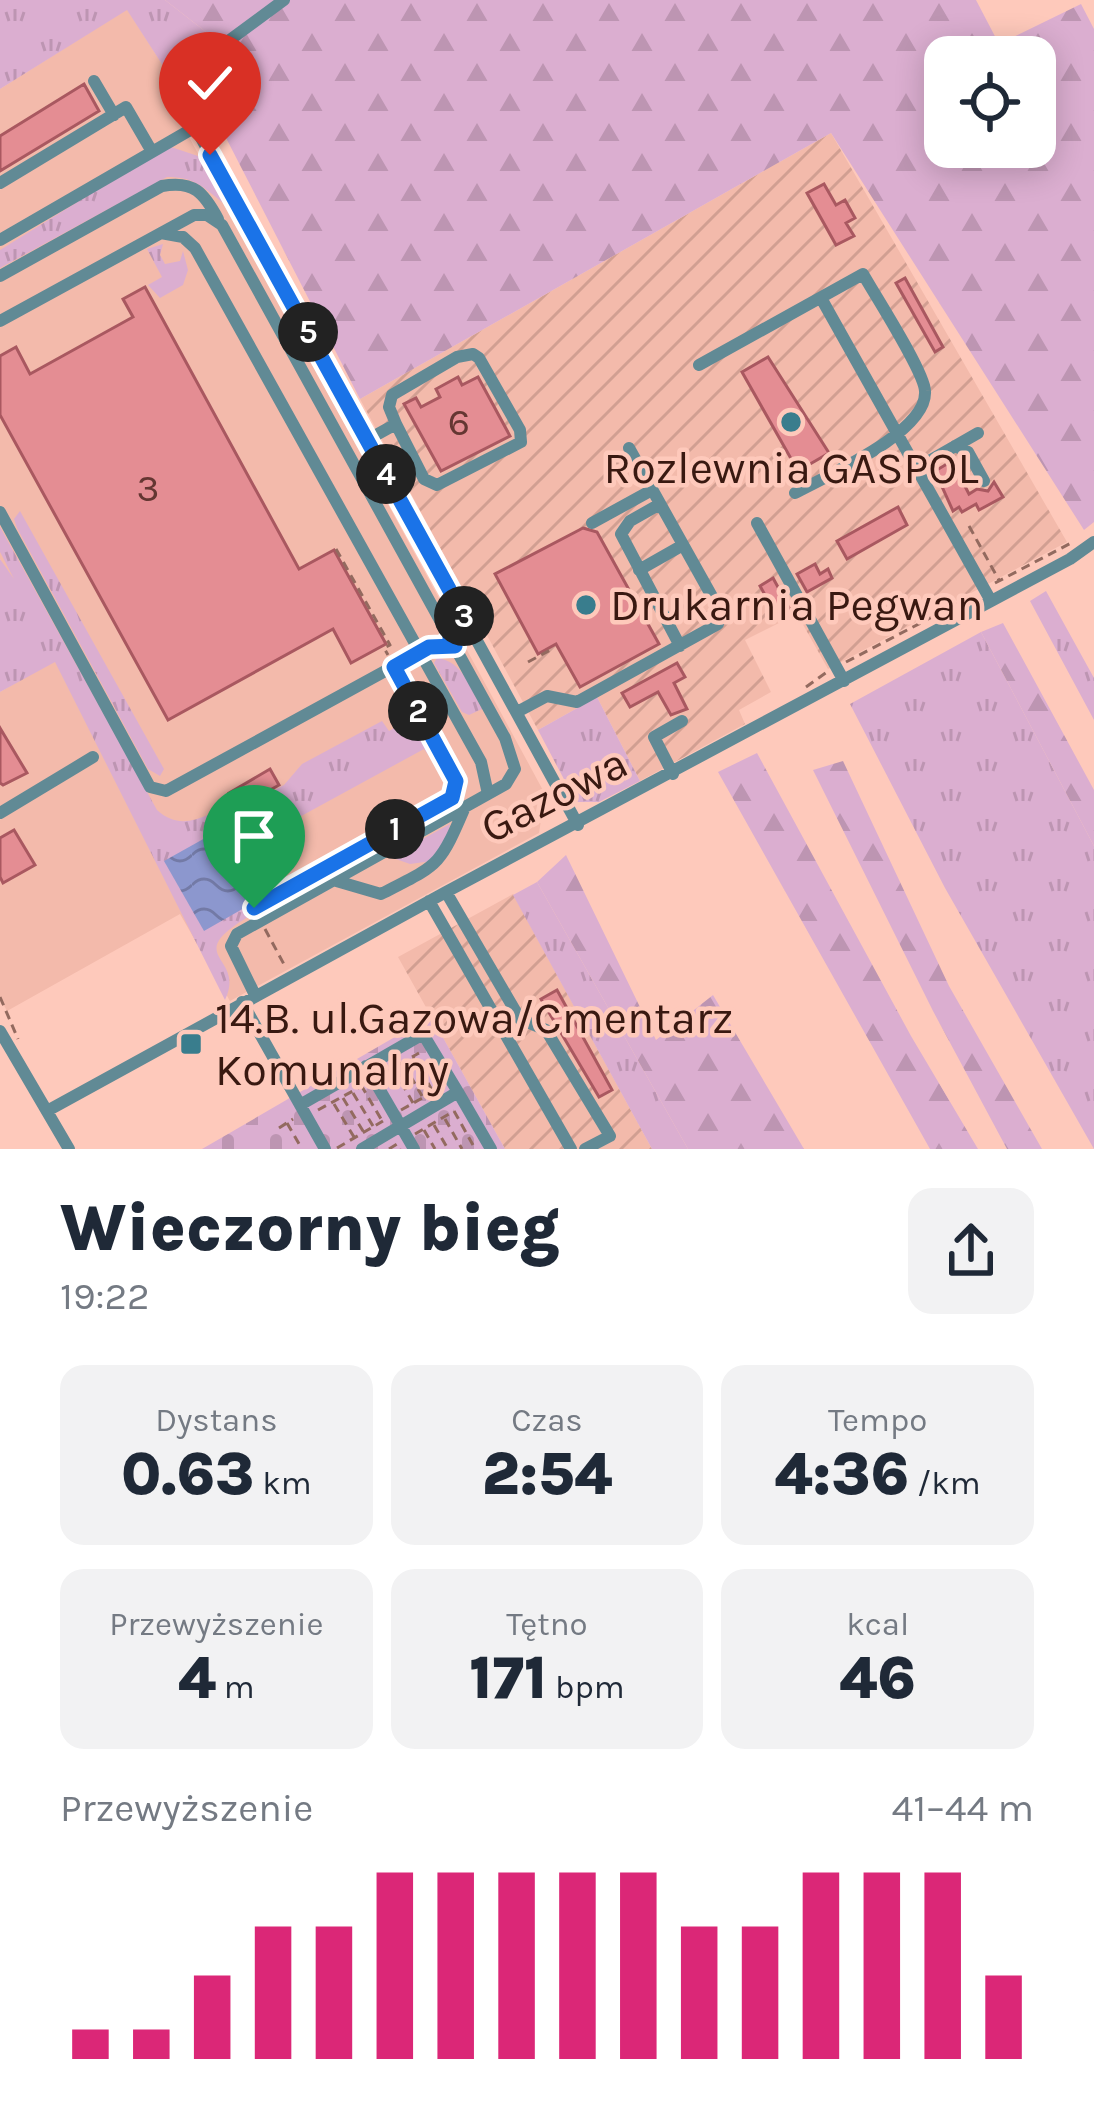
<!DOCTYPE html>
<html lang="pl">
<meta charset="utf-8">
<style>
:root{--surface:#fff;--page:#f2f2f3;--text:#1f2937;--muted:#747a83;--accent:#db2777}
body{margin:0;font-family:Karla,sans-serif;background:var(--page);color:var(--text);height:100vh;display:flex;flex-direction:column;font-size:45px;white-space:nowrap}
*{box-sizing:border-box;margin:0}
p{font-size:39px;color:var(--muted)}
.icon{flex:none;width:66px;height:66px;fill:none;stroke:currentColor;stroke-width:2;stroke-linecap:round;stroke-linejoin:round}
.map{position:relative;height:1149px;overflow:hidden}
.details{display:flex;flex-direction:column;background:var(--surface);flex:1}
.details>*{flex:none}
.controls{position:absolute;left:924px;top:36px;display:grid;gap:24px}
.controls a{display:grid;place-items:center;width:132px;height:132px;border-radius:24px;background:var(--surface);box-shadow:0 6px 30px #0003;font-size:60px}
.pin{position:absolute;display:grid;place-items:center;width:102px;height:102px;color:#fff;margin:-123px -51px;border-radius:50% 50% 50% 0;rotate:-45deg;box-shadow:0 0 12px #0007}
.pin .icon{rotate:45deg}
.km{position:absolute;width:60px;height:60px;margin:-30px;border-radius:50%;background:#222;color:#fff;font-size:33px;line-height:60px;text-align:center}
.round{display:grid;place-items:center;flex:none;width:126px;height:126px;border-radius:24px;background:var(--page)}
.overview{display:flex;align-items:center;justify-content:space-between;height:204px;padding:0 60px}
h1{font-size:66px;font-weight:800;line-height:90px}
.stats{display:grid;grid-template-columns:repeat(3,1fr);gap:18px;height:204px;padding:12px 60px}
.stats div{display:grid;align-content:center;border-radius:24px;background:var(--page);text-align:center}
.stats b{font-size:60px;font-weight:800}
.stats small{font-size:33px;font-weight:400}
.stats p{font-size:33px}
.chart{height:336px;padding:24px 60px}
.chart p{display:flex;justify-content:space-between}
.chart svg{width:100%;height:216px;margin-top:12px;stroke:var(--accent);stroke-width:6}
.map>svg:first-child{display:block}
.built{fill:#f3baab}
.industrial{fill:url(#industrial-furrows)}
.grass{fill:url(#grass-tufts)}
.forest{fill:url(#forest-firs);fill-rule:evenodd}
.cemetery{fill:url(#cemetery-stones)}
.water{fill:url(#water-waves)}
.building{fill:#e48d93;stroke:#a95860;stroke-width:3}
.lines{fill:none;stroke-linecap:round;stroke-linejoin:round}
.path{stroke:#936a5f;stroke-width:3;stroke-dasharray:9 6;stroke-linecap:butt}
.minor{stroke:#618a95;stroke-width:12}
.route-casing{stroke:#fff;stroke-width:24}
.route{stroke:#1a73e8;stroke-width:15}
.poi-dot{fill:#397d8d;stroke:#fec9bb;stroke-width:4.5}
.labels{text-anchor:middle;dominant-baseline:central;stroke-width:9;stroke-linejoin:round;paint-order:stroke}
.number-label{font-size:39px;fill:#643632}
.poi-label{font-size:45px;fill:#391911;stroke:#fec9bb;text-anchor:start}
.street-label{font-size:45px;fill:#391911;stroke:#fec9bb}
</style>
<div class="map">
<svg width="1094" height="1149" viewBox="0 0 1094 1149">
<defs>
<pattern id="industrial-furrows" width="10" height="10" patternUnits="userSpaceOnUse" patternTransform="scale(3)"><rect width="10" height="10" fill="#f3baab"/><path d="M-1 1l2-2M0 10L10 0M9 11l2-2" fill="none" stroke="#d19f92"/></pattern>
<pattern id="grass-tufts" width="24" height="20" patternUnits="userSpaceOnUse" patternTransform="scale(3)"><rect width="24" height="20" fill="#dbaed0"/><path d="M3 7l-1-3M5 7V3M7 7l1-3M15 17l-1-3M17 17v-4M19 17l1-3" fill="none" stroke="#bd95b2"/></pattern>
<pattern id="forest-firs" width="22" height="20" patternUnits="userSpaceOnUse" patternTransform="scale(3)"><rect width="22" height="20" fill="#dbaed0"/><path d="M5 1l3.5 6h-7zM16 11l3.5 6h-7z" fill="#bd95b2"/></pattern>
<pattern id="cemetery-stones" width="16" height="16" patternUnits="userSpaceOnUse" patternTransform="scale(3)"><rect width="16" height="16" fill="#dbaed0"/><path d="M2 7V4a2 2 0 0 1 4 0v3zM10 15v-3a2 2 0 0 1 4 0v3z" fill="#bd95b2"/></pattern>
<pattern id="water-waves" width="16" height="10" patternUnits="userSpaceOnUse" patternTransform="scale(3)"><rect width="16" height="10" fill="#8c97ce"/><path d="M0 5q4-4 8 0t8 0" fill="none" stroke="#737aa6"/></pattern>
</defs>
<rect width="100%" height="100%" fill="#fec9bb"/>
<path class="built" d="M127 9 189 106V137L545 794 539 833 230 1001 180 914 7 1011 0 998V692L57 659 0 559V89Z"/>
<path class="industrial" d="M831 133 1067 542 828 669 797 614 745 640 771 692 739 710 745 724 640 781 597 697 538 730 360 399Z
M513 894 652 1149H505L398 957Z"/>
<path class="grass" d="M0 0H165L215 39 189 106 127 10 0 89Z
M168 146 198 156 223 203C203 187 195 177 167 177L0 268V250Z
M163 244 160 255 165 264 180 261 183 251 188 270 183 285 160 298 148 285 162 277 147 249Z
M20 511 164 769 160 776 148 769 17 528 14 519Z
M0 527 157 810C182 833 206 815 232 804L238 810 284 785 302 764 382 721 389 731 403 723 398 712 406 708 410 715 415 713 437 750 429 756 424 749 261 838 266 849 252 858 232 823 204 930 248 905 253 914C177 958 247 954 225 1000L55 662 0 692V559L14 579 0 552Z
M1046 591 1094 678V720L1030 601Z
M981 632 1094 846V1149L945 888 850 704Z
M437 658C463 661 470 688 482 709L469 715 462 712 434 663Z
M597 697 640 781 599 802H576L538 730Z
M450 824 446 843 432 861 410 864 390 857Z
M537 882 688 1149H652L513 895Z"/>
<path class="forest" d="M165 0H976L999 44 1081 4 1094 29V522L1084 530 831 133 360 399 224 134 226 97 242 68 215 39ZM945 57H1035V147H945Z
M1003 623 1094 790V846L981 632Z
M757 753 911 1036 978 1149H930L718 772Z
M843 761 949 986 1042 1149H1007L933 1011 813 770Z
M566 855 656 1040 713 995 804 1149H688L537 882Z"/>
<path class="cemetery" d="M431 1016 505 1149H202Z"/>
<path class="water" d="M232 823 272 892 204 931 164 861Z"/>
<path class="building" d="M84 84 99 111 0 171V136Z
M824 184 836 205 845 200 855 218 846 223 854 236 836 245 807 193Z
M905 278 943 347 935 352 896 283Z
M145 287 299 569 334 550 386 644 351 663 333 629 168 720 0 415V356L16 347 30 374 133 317 123 299Z
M768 357 829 453 798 471 742 372Z
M458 377 462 385 478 377 510 436 441 471 404 404 416 398 421 407 440 397 436 389Z
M952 461 969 494 977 489 988 491 994 482 1003 497 979 510 976 504 962 512 959 507 953 511 935 471Z
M898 507 907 525 847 559 837 541Z
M583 528 597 532 659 644 580 687 556 644 538 654 495 574Z
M815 564 820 574 828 569 832 578 807 592 797 574Z
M773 578 791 611 778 618 760 586Z
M677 663 685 677 674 683 687 709 671 715 658 692 630 707 622 693Z
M0 728 27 773 3 785 0 783Z
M270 769 279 785 237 809 229 793Z
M14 830 35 865 3 883 0 877V838Z
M557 990 612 1090 599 1097 541 999Z"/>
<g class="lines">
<path class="path" d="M969 526 1000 582
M336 549 390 645 384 648 388 655
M995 583 1071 543
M528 662 554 648
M846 662 976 594
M806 687 827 672
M254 909 452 798 456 781 398 674
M265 929 286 968
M0 997 18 1039
M413 1057 432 1090
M403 1063 422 1096
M394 1069 413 1103
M386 1072 419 1053
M361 1085 381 1119
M353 1093 373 1126
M343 1098 363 1131
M334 1104 354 1137
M318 1110 362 1086
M401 1110 440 1088
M454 1111 473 1145
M445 1119 462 1149
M287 1123 302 1149
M434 1125 448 1149
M279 1128 293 1119
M424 1130 435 1149
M415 1134 454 1111
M337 1148 383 1121
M389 1149 397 1144 400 1149"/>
<path class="minor" d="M284 0 227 42 199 113V134L578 825
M94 81 114 115
M0 183 126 107 151 150
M161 233 183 237 195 248 481 762 488 794
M0 240 197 126
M0 276 162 186C194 180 204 193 218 219
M821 298 991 601
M0 321 194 215H207L222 225 505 738 515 769 506 784 237 934 231 946 255 995
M699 365 863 274C876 297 924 371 925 391 928 432 828 475 795 493
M367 440 396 424 424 479 437 485 521 442 520 430 479 358 473 354 457 357 392 395 389 407 396 424
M955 446 968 452 984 481
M917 468 978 433
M660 504 630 521 621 534 680 646
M0 512 150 787 166 791 429 647 455 646
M592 523 652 490
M757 523 844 681
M639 570 683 545
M517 712 547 696 577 702 718 624 719 609 629 448
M673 774 654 737 682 721
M0 813 93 757
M333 880 381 894C439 864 439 868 465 807
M446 892 520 1019 546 1030 610 1136 585 1149
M429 901 571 1149
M242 1002 325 1149
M0 1031 69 1149
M366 1066 414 1149
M458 1092 491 1149
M300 1105 423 1034 458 1092 362 1149
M47 1111 446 892 1070 559 1094 542"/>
</g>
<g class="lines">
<defs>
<path id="route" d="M210 155 470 627 450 638 455 646 429 647 394 667 456 781 452 798 254 908"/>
</defs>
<use href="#route" class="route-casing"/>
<use href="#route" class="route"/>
</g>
<g class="poi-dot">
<circle cx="791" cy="422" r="12"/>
<circle cx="586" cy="605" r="12"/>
<rect x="179" y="1032" width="24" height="24" rx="6"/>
</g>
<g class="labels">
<g class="number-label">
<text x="459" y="422">6</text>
<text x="148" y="488">3</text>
</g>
<g class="poi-label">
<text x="791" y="468" text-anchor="middle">Rozlewnia GASPOL</text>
<text x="610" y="605">Drukarnia Pegwan</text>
<text x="215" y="1018">14.B. ul.Gazowa/Cmentarz<tspan x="215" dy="52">Komunalny</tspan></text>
</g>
<g class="street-label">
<text transform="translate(554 795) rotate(-27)">Gazowa</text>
</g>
</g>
</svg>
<div class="controls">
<a><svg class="icon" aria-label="locate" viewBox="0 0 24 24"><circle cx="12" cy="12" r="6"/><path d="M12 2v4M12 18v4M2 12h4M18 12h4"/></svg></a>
</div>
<div class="pin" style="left:254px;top:908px;background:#1e9e55"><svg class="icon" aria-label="arrive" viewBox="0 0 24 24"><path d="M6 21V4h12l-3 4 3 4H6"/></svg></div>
<div class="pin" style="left:210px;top:155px;background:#d93025"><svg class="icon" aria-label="check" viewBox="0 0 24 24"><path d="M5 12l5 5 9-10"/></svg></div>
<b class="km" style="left:395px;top:829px">1</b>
<b class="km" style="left:418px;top:711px">2</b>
<b class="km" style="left:464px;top:616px">3</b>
<b class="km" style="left:386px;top:474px">4</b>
<b class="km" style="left:308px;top:332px">5</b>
</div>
<section class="details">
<div class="overview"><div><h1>Wieczorny bieg</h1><p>19:22</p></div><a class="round"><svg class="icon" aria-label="share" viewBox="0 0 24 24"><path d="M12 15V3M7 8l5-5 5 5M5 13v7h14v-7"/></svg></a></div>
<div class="stats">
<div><p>Dystans</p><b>0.63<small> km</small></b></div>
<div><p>Czas</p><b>2:54</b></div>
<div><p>Tempo</p><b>4:36<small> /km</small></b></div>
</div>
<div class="stats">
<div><p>Przewyższenie</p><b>4<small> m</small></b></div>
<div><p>Tętno</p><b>171<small> bpm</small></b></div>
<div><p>kcal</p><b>46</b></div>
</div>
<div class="chart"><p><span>Przewyższenie</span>41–44 m</p>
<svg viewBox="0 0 160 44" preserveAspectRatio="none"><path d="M5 44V38M15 44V38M25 44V27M35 44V17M45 44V17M55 44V6M65 44V6M75 44V6M85 44V6M95 44V6M105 44V17M115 44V17M125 44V6M135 44V6M145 44V6M155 44V27"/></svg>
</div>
</section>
